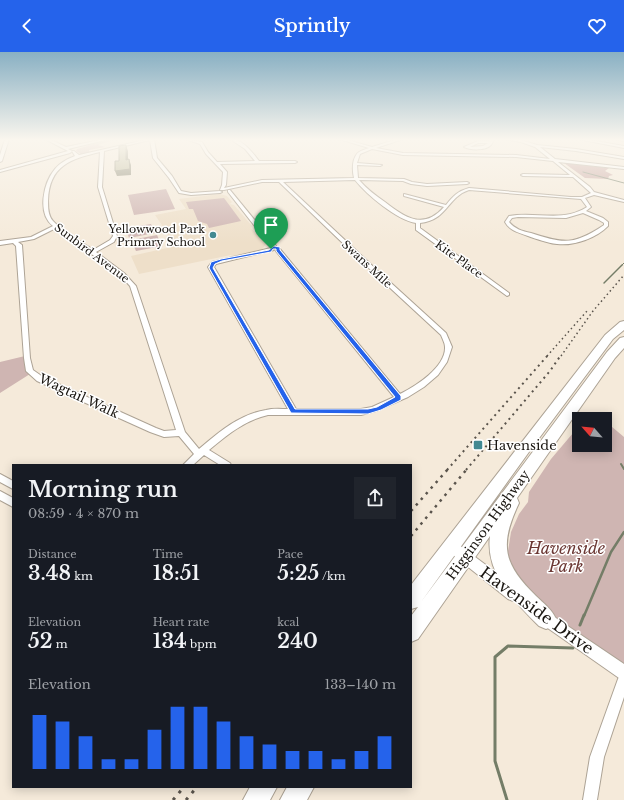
<!DOCTYPE html>
<meta charset="utf-8">
<style>
:root{--surface:#171b24;--page:#20242c;--text:#f1f3f6;--muted:#9ea1a6;--accent:#2563eb}
body{margin:0;font-family:"Libre Baskerville",serif;background:var(--page);color:var(--text);height:100vh;display:flex;flex-direction:column;font-size:15px;white-space:nowrap}
*{box-sizing:border-box;margin:0}
p{font-size:13px;color:var(--muted)}
.icon{flex:none;width:22px;height:22px;fill:none;stroke:currentColor;stroke-width:2;stroke-linecap:round;stroke-linejoin:round}
.map{position:relative;flex:1;overflow:hidden}
.sheet{position:absolute;left:12px;top:412px;width:400px;height:324px;display:flex;flex-direction:column;background:var(--surface);border-radius:0px;box-shadow:0 2px 10px #0003}
.sheet>*{flex:none}
.needle{width:26px;rotate:297deg}
.controls{position:absolute;left:572px;top:360px;display:grid;gap:8px}
.controls a{display:grid;place-items:center;width:40px;height:40px;border-radius:0px;background:var(--surface);box-shadow:0 2px 10px #0003;font-size:20px}
.pin{position:absolute;display:grid;place-items:center;width:34px;height:34px;color:#fff;margin:-41px -17px;border-radius:50% 50% 50% 0;rotate:-45deg;box-shadow:0 0 4px #0007}
.pin .icon{rotate:45deg}
.round{display:grid;place-items:center;flex:none;width:42px;height:42px;border-radius:0px;background:var(--page)}
.summary{display:flex;align-items:center;justify-content:space-between;height:68px;padding:0 16px}
h1{font-size:22px;font-weight:600;line-height:30px}
.stats{display:grid;grid-template-columns:repeat(3,1fr);gap:6px;height:68px;padding:4px 16px}
.stats div{display:grid;align-content:center}
.stats b{font-size:20px;font-weight:600}
.stats small{font-size:11px;font-weight:400}
.stats p{font-size:11px}
.chart{height:112px;padding:8px 16px}
.chart p{display:flex;justify-content:space-between}
.chart svg{width:100%;height:72px;margin-top:4px;stroke:var(--accent);stroke-width:6}
header{display:flex;justify-content:space-between;align-items:center;height:52px;padding:0 16px;background:var(--accent);color:#fff;font-size:18px;font-weight:600}
.map>svg:first-child{display:block}
.built{fill:#eedfc9}
.green{fill:#cfb5b2}
.forest{fill:#c6a19d}
.lines{fill:none;stroke-linecap:round;stroke-linejoin:round}
.stream-far4{stroke:#747d67;stroke-width:1}
.stream-far3{stroke:#747d67;stroke-width:1.5}
.stream-far2{stroke:#747d67;stroke-width:2}
.stream-far1{stroke:#747d67;stroke-width:2.5}
.stream{stroke:#747d67;stroke-width:3}
.minor-casing{stroke:#ada395;stroke-width:2}
.tertiary-casing{stroke:#ada395;stroke-width:2}
.trunk-casing{stroke:#ada395;stroke-width:2}
.minor{fill:#fff;fill-rule:evenodd}
.tertiary{fill:#fff;fill-rule:evenodd}
.trunk{fill:#fff;fill-rule:evenodd}
.rail-far3{stroke:#5a544c;stroke-width:1.5;stroke-dasharray:1.5 3;stroke-linecap:butt}
.rail-far2{stroke:#5a544c;stroke-width:2;stroke-dasharray:2 4;stroke-linecap:butt}
.rail-far1{stroke:#5a544c;stroke-width:2.5;stroke-dasharray:2.5 5;stroke-linecap:butt}
.rail{stroke:#5a544c;stroke-width:3;stroke-dasharray:3 6;stroke-linecap:butt}
.shaded-wall{fill:#827f69}
.building{fill:#b9b696;stroke:#827f69}
.route{fill:#2563eb;stroke:#fff;fill-rule:evenodd}
.poi-dot{fill:#428992;stroke:#fff;stroke-width:1.5}
.labels{text-anchor:middle;dominant-baseline:central;stroke-width:3;stroke-linejoin:round;paint-order:stroke}
.far-poi-label{font-size:11px;fill:#1a1611;stroke:#fff;text-anchor:end}
.far-street-label{font-size:11px;fill:#1a1611;stroke:#fff}
.street-label{font-size:13px;fill:#1a1611;stroke:#fff}
.poi-label{font-size:13px;fill:#1a1611;stroke:#fff;text-anchor:start}
.near-park-label{font-size:16px;font-style:italic;fill:#6b3733;stroke:#fff}
.near-street-label{font-size:16px;fill:#1a1611;stroke:#fff}
</style>
<header><svg class="icon" aria-label="back" viewBox="0 0 24 24"><path d="M15 5l-7 7 7 7"/></svg>Sprintly<svg class="icon" aria-label="heart" viewBox="0 0 24 24"><path d="M12 20l-8-8c-3-5 5-10 8-4 3-6 11-1 8 4z"/></svg></header>
<div class="map">
<svg width="624" height="748" viewBox="0 0 624 748">
<rect width="100%" height="100%" fill="#f5eada"/>
<path class="built" d="M220 142 227 144 232 150 230 152 234 153 252 174 251 176 256 182 258 181 266 192 261 199 232 204 231 203 139 222 131 204 176 194 155 163 186 157 179 147Z"/>
<path class="green" d="M110 87H116L98 93 105 95 89 98 90 101 81 102 76 99 77 97Z
M166 137 175 157 134 163 128 143Z
M224 146 241 169 209 176 207 172 198 169 193 157H189L186 150Z
M151 172 155 181 129 186 126 176Z
M157 183 162 194 136 199 131 188Z
M25 304 30 322 0 341V310Z
M605 369 624 385V621L548 567 505 518 511 480 519 462 528 450 529 440 551 407 579 374V393H605Z"/>
<path class="forest" d="M564 111 609 116 605 119 613 123 609 124 608 127 585 126Z"/>
<g class="lines">
<path class="stream-far4" d="M583 120 624 131
M621 214 624 211"/>
<path class="stream-far3" d="M604 231 622 213"/>
<path class="stream-far2" d="M621 412 624 417"/>
<path class="stream-far1" d="M584 564 611 500 624 480"/>
<path class="stream" d="M580 573 584 563
M507 748 495 709V605L508 594 573 596"/>
<defs>
<path id="minor" d="M5 87H9L2 109 0 110V103Z
M45 87H49L66 95 104 87H110L68 97 72 99 70 101 0 120V118L68 99Z
M149 87H154L157 106 172 124 181 139 191 141 220 139 222 140 220 141 191 143 179 141 169 126 153 106 150 88 104 99 102 135 117 184 114 190 96 200 124 221 136 234 185 380 199 397C219 380 240 362 266 358 273 356 281 357 288 357L208 215 212 210 271 196 274 198 216 212 214 215 296 357H361L372 355 394 345 276 199V197H280L400 342C416 334 446 315 445 295 445 291 442 286 441 283L375 222 279 130H262L224 138H220L222 133 223 120 206 102 200 92 185 87 202 90 208 100 217 110 255 109 245 97 230 87C242 86 253 101 259 109H295L297 110 295 111 220 112 227 120 226 133 224 136 262 128 354 126C352 118 352 105 359 100 362 98 366 97 369 96L339 87H344L372 95 398 87H403L376 96 403 101 516 103 550 107 535 95 521 90 503 87 521 88 537 93 576 97 624 105V107L576 99 540 95 555 107 624 115V117L558 110 590 135 594 140 624 148V150L594 143 585 146 591 155 586 159 603 166 608 170V174C596 186 575 194 557 192 547 191 537 187 528 184 518 180 510 179 505 170L509 164C536 159 562 171 587 155L581 147 469 138C447 145 448 168 420 171V176L509 241V243L507 244 416 178V171C397 168 367 143 355 128L283 130 379 220 446 281 452 295 447 310 438 323 424 335 408 345 376 359 361 363H268C245 368 227 383 209 398L230 411 231 413H220L204 403 193 413H183L194 402 179 384 164 385 150 380 37 329 26 319 24 306 16 194 13 191 0 193V189L31 185 53 174C37 162 43 131 55 117 60 111 67 107 75 104L72 99H74L79 103ZM372 97 403 103 516 105 553 109 570 123 523 122 521 123 523 124 573 125 591 141 582 145H571L469 136C458 139 453 144 446 153L404 142V144L444 155C424 178 405 166 385 150 376 144 367 137 359 128L403 129 411 132 427 134 467 132 469 131 467 130 427 132 412 130 404 127 358 126 357 113 380 114 382 113 357 111 360 102ZM100 100 98 135 113 184 110 188 93 198C81 190 62 179 53 169 48 164 48 155 48 149 49 113 71 107 100 100ZM583 161 599 168 604 171V173C574 193 564 192 531 181 522 179 515 177 509 170L512 166 518 165 566 166ZM56 176 120 223 130 234 176 378 164 379 156 376 43 325 33 318 30 306 22 193 18 190 34 187Z
M490 87H494C493 89 492 92 491 93 485 99 470 98 464 95L478 89H489ZM478 91H488L483 94 470 95Z
M578 87H584L624 94V96Z
M614 87H624V89Z
M228 138H230L276 194V196H272L228 140Z
M0 422 13 429V437L0 430Z
M0 439 13 446V455L0 448Z
M624 621V645L604 705 597 748H583L590 705 618 627 620 623Z"/>
<path id="tertiary" d="M451 488 455 490 518 537 520 542 518 547 513 549 508 547 447 498 445 494 447 490Z
M544 558 624 612V629L619 626 539 570 537 565 539 560Z"/>
<path id="trunk" d="M624 269V278L613 287 534 393 421 550 607 300 620 286 624 285V296L615 306 517 446 519 451C499 493 503 512 536 544 543 551 552 557 556 567L553 574 546 577 539 574C515 550 485 522 490 484L418 587 411 590V564L418 555 411 557V533L605 283 620 270Z
M250 735H277L270 748H243Z
M287 735H314L307 748H280Z"/>
</defs>
<use href="#minor" class="minor-casing"/>
<use href="#tertiary" class="tertiary-casing"/>
<use href="#trunk" class="trunk-casing"/>
<use href="#minor" class="minor"/>
<use href="#tertiary" class="tertiary"/>
<use href="#trunk" class="trunk"/>
<path class="rail-far3" d="M547 304 587 259
M561 304 593 259 624 223"/>
<path class="rail-far2" d="M447 418 548 303
M466 418 550 319 561 303"/>
<path class="rail-far1" d="M411 459 448 417
M411 484 467 417"/>
<path class="rail" d="M173 748 184 735
M186 748 197 735"/>
</g>
<path class="shaded-wall" d="M126 93 128 99V113L126 108Z
M129 107 131 113V123L117 124 115 119Z"/>
<path class="building" d="M126 93V108L129 107 130 117 115 119V109H119V94Z"/>
<linearGradient id="sky" x2="0" y2="1"><stop stop-color="#89b0c3"/><stop offset="0.46" stop-color="#faf6ee"/><stop offset="1" stop-color="#faf6ee" stop-opacity="0"/></linearGradient>
<rect width="624" height="191" fill="url(#sky)"/>
<path class="route" d="M274 194 280 195V198L401 344V348L381 358 368 362 291 361 209 216 211 210 221 207 269 198ZM273 197H276V199L395 345 377 355 368 357H295L213 216 215 212 222 209 271 200Z"/>
<g class="poi-dot">
<circle cx="213" cy="183" r="4"/>
<rect x="473" y="388" width="10" height="10" rx="2"/>
</g>
<g class="labels">
<g class="far-poi-label">
<text x="205" y="177">Yellowwood Park<tspan x="205" dy="13">Primary School</tspan></text>
</g>
<g class="far-street-label">
<text transform="translate(92 201) rotate(37)">Sunbird Avenue</text>
<text transform="translate(459 207) rotate(36)">Kite Place</text>
<text transform="translate(367 212) rotate(43)">Swans Mile</text>
</g>
<g class="street-label">
<text transform="translate(79 344) rotate(25)">Wagtail Walk</text>
<text transform="translate(488 473) rotate(-54)">Higginson Highway</text>
</g>
<g class="poi-label">
<text x="487" y="393">Havenside</text>
</g>
<g class="near-park-label">
<text x="566" y="496">Havenside<tspan x="566" dy="18">Park</tspan></text>
</g>
<g class="near-street-label">
<text transform="translate(537 558) rotate(36)">Havenside Drive</text>
</g>
</g>
</svg>
<div class="controls">
<a><svg class="needle" viewBox="-14 -14 28 28"><path d="M0-13l5 13h-10z" fill="#e53935"/><path d="M0 13l5-13h-10z" fill="#9ea1a6"/></svg></a>
</div>
<div class="pin" style="left:271px;top:197px;background:#1e9e55"><svg class="icon" aria-label="arrive" viewBox="0 0 24 24"><path d="M6 21V4h12l-3 4 3 4H6"/></svg></div>
<section class="sheet">
<div class="summary"><div><h1>Morning run</h1><p>08:59 · 4 × 870 m</p></div><a class="round"><svg class="icon" aria-label="share" viewBox="0 0 24 24"><path d="M12 15V3M7 8l5-5 5 5M5 13v7h14v-7"/></svg></a></div>
<div class="stats">
<div><p>Distance</p><b>3.48<small> km</small></b></div>
<div><p>Time</p><b>18:51</b></div>
<div><p>Pace</p><b>5:25<small> /km</small></b></div>
</div>
<div class="stats">
<div><p>Elevation</p><b>52<small> m</small></b></div>
<div><p>Heart rate</p><b>134<small> bpm</small></b></div>
<div><p>kcal</p><b>240</b></div>
</div>
<div class="chart"><p><span>Elevation</span>133–140 m</p>
<svg viewBox="0 0 160 44" preserveAspectRatio="none"><path d="M5 44V11M15 44V15M25 44V24M35 44V38M45 44V38M55 44V20M65 44V6M75 44V6M85 44V15M95 44V24M105 44V29M115 44V33M125 44V33M135 44V38M145 44V33M155 44V24"/></svg>
</div>
</section>
</div>
